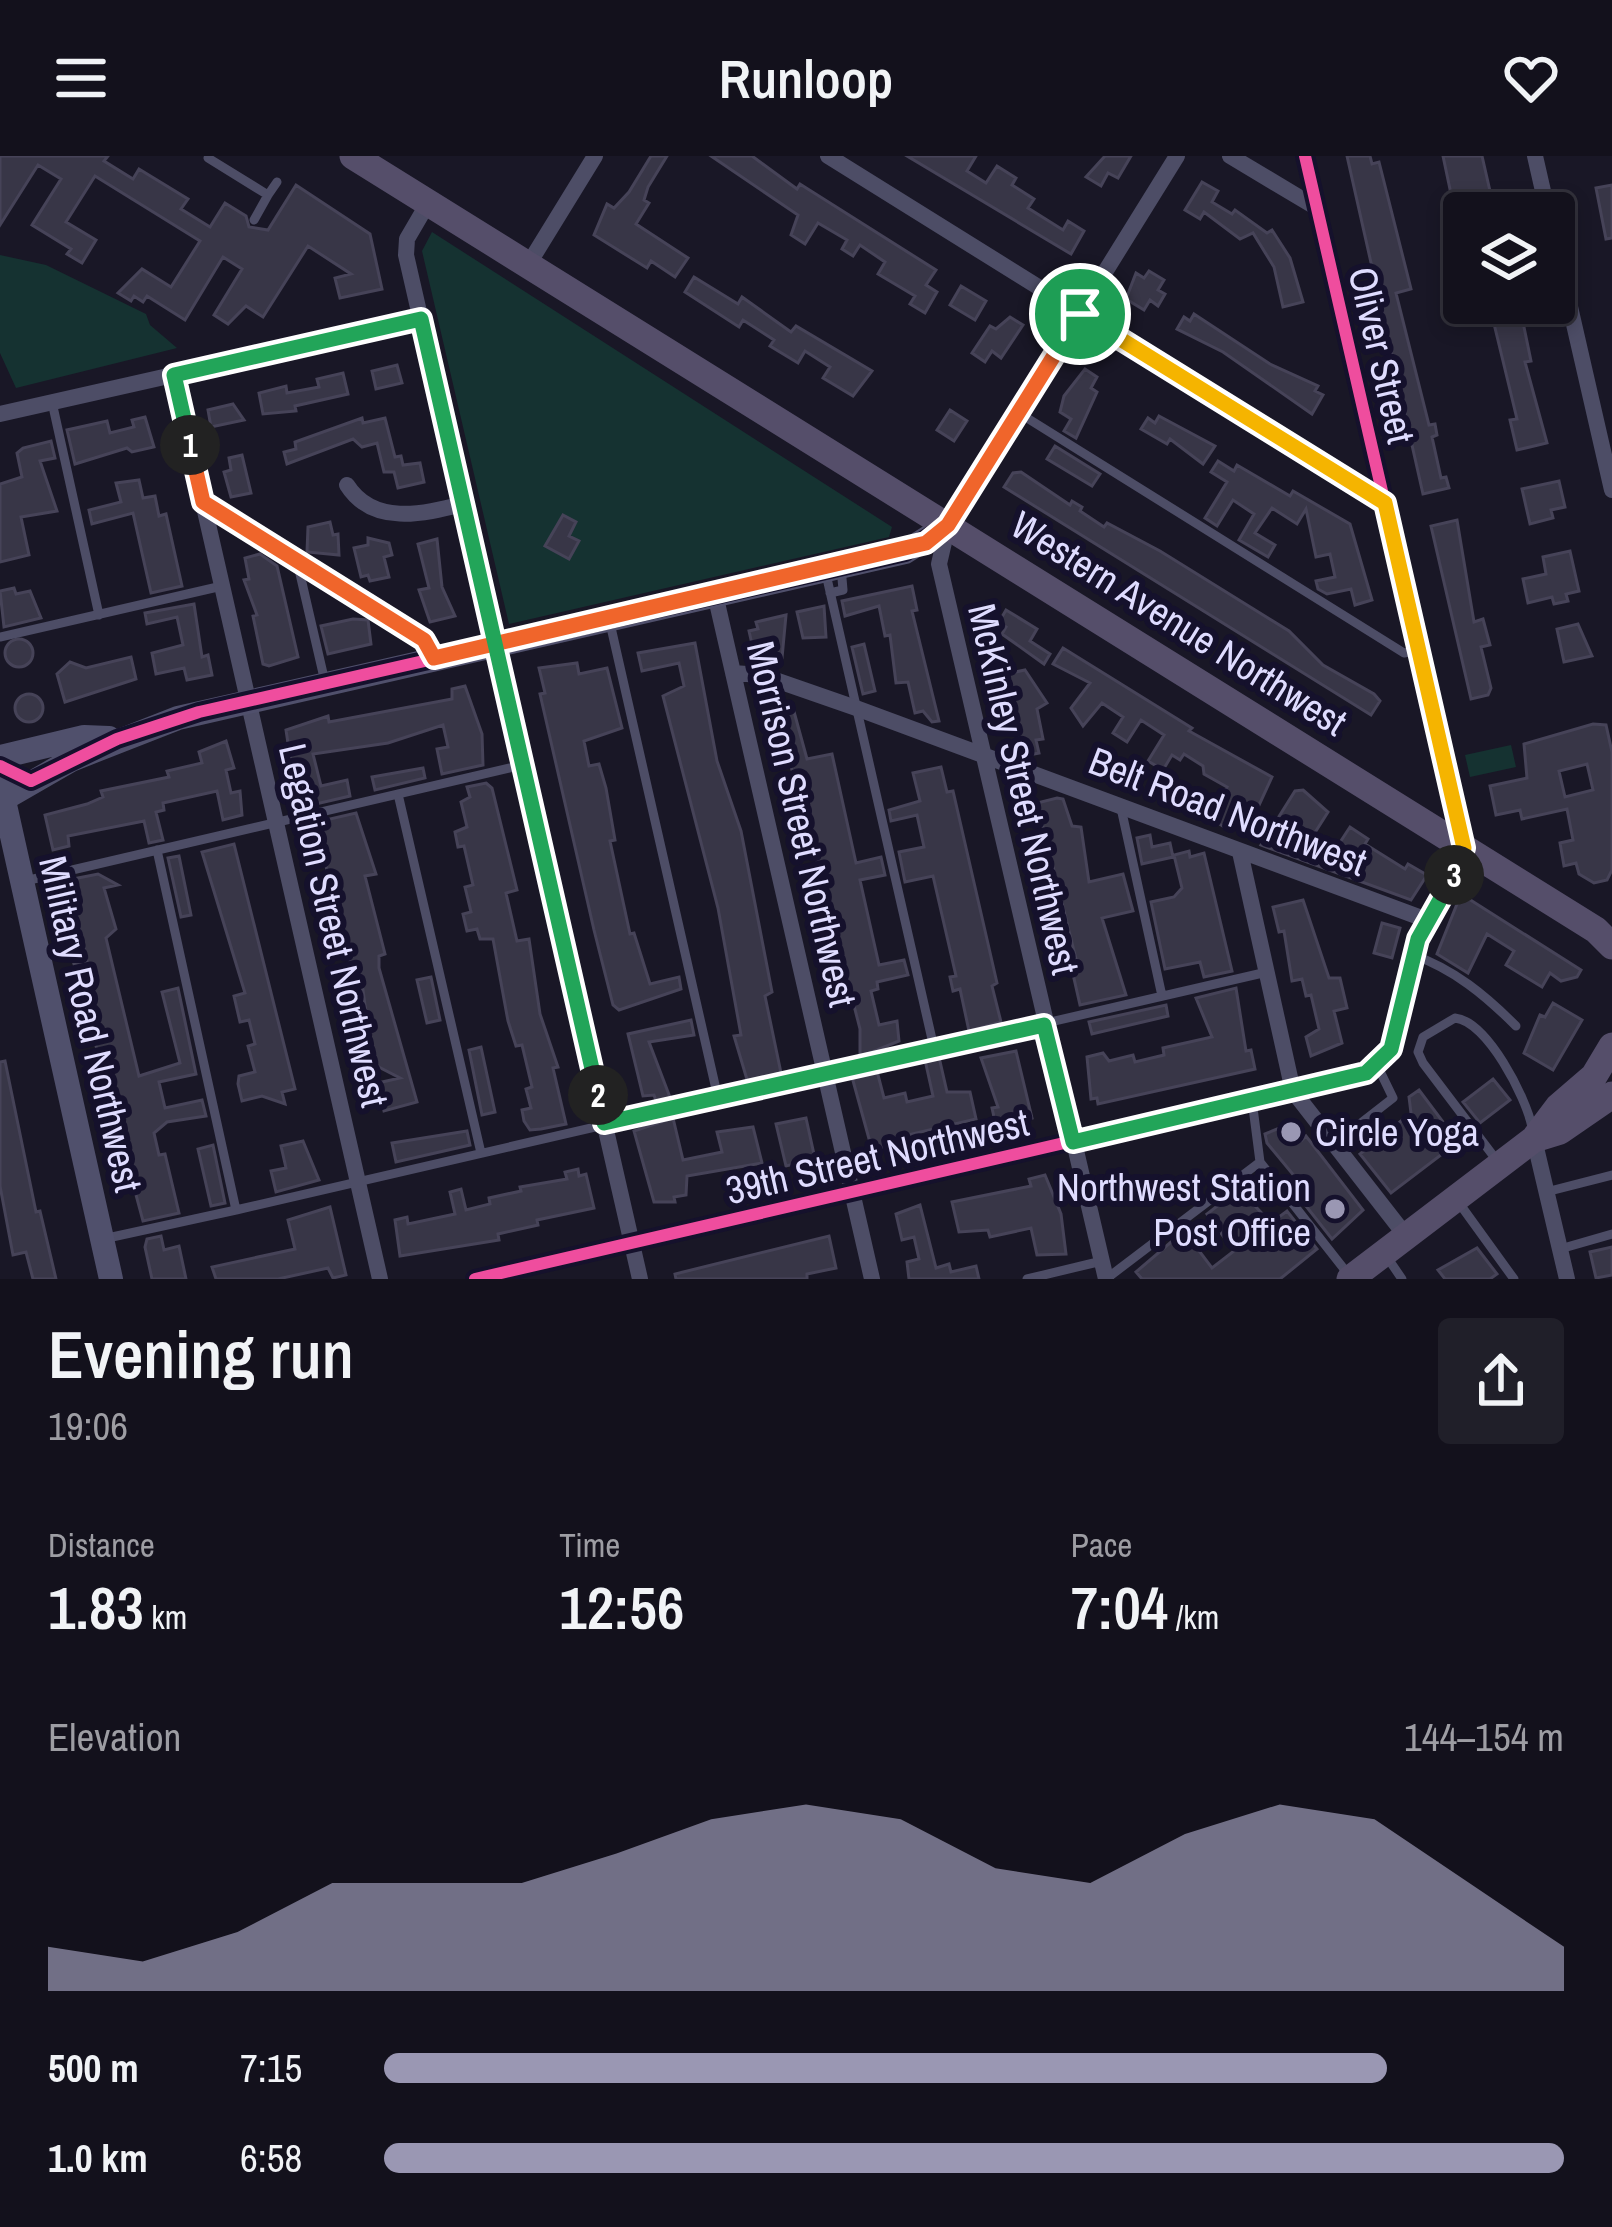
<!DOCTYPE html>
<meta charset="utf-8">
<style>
:root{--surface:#13111c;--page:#201f29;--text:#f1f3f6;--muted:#9d9da3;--line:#32313b;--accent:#9a97b3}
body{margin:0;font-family:"Archivo Narrow",sans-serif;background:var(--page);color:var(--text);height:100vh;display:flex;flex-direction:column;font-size:45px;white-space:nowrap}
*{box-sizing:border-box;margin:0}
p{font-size:39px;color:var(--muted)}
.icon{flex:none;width:66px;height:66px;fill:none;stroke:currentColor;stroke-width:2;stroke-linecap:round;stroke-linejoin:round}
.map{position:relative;height:1123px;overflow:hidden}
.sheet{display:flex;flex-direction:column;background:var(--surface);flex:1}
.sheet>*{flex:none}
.fabs{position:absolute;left:1443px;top:36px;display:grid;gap:24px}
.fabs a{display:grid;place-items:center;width:132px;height:132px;border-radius:12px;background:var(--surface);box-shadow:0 6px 18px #0003,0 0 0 3px var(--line);font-size:60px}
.pin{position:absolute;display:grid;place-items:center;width:102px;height:102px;color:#fff;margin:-51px;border:6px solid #fff;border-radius:50%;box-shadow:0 3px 12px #0007}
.km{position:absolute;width:60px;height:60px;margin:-30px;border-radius:50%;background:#222;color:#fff;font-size:33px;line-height:60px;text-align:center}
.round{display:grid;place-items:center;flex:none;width:126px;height:126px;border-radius:12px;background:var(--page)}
.summary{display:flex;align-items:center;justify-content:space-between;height:204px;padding:0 48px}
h1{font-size:66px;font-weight:600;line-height:90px}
.figures{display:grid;grid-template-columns:repeat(3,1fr);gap:18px;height:204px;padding:12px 48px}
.figures div{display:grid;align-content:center}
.figures b{font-size:60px;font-weight:600}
.figures small{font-size:33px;font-weight:400}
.figures p{font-size:33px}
.chart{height:336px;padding:24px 48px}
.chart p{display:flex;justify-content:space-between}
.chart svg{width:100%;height:216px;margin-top:12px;fill:var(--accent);opacity:.7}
ul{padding:0 48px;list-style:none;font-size:39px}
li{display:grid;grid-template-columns:192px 144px 1fr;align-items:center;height:90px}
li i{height:30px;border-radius:15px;background:var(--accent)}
header{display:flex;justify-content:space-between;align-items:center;height:156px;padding:0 48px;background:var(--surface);font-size:54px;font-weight:600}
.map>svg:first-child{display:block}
.green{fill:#153231}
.building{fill:#383647;stroke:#464358;stroke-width:3;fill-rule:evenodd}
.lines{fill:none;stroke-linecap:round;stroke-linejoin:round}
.service{stroke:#4d4d66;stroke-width:9}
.minor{stroke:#4d4d66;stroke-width:16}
.secondary{stroke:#50506c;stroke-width:24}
.primary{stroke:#554e6a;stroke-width:27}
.cycleway-casing{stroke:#15112c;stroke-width:20}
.cycleway{stroke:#ef4d9e;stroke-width:12}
.split-1-casing{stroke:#fff;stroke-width:24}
.split-2-casing{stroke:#fff;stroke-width:24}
.split-3-casing{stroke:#fff;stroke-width:24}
.split-4-casing{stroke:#fff;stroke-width:24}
.split-1{stroke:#f0652b;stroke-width:15}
.split-2{stroke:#22a559;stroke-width:15}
.split-3{stroke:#22a559;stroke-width:15}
.split-4{stroke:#f5b400;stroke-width:15}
.poi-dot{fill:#9a97b3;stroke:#15112c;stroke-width:4.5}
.labels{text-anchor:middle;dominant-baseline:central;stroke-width:12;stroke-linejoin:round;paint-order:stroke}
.street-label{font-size:39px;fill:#dfdcff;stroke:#15112c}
.poi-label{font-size:39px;fill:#dfdcff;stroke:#15112c;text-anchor:start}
</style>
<header><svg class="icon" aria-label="menu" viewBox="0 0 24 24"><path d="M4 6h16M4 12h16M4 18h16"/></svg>Runloop<svg class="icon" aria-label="heart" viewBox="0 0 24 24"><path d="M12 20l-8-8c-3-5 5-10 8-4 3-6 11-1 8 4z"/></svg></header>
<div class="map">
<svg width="1612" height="1123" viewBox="0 0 1612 1123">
<rect width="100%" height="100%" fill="#191726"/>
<path class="green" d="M432 76 892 371 889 381 509 468 422 95Z
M0 99 46 109 146 158 150 169 177 192 16 232 0 197Z
M1511 589 1516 611 1470 621 1465 599Z"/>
<path class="building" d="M0 0H108L104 5 133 23 139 13 188 43 181 53 210 71 225 47 246 60 249 71 268 74 296 29 370 78 382 133 340 142 335 122 351 118 308 90 263 161 246 150 228 168 214 159 242 113 223 101 185 164 147 140 143 146 134 140 131 145 118 137 142 113 171 131 200 85 95 20 66 66 96 84 82 107 67 98 71 93 32 69 61 23 38 9 0 69Z
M651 0H667L648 31 644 44 649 47 636 68 688 102 675 121 651 105 647 112 594 79 607 48 614 52 629 36Z
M711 0H752L797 33 800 28 936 114 926 129 937 136 925 157 910 148 915 140 878 118 885 106 860 89 853 100 842 93 847 84 818 67 805 88 791 79 798 59Z
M907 0H976L967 15 986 27 997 10 1016 22 1012 29 1034 43 1028 52 1063 74 1068 65 1084 75 1071 98Z
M1105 0H1131L1118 22 1108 17 1101 30 1086 21Z
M1347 0H1370L1372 8 1379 6 1411 133 1396 137 1429 269 1435 268 1437 279 1432 281 1441 322 1446 321 1449 332 1423 338Z
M1443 0H1482L1495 57H1455Z
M1202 26 1218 35 1212 46 1232 58 1235 54 1267 77 1272 74 1290 102 1303 146 1283 151 1274 111 1253 77 1240 83 1204 56 1200 63 1185 54Z
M1612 29V82L1606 83 1596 32Z
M1149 115 1164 124 1158 134 1165 138 1158 150 1150 144 1144 154 1126 143 1136 117 1144 122Z
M694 121 738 148 742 141 791 176 796 170 872 215 853 240 823 222 830 211 805 195 798 207 770 190 774 184 743 164 739 171 685 136Z
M961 130 986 145 975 164 950 149Z
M1489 147H1519L1531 205 1525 206 1547 287 1517 294 1510 264 1517 263Z
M1194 158 1270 208 1318 230 1315 235 1323 239 1312 258 1223 196 1177 173 1184 161 1190 165Z
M1010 161 1023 169 1001 202 992 195 985 206 972 197 990 170 996 173Z
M397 209 402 227 376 233 372 215Z
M1085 213 1097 221 1091 232 1097 236 1076 282 1064 275 1071 263 1060 256 1064 240Z
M343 217 348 238 295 250 296 255 263 258 259 237 286 230 287 237 319 231 317 223Z
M233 248 244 264 211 271 208 254Z
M950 254 967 265 954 285 937 274Z
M1159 260 1215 290 1203 308 1170 283 1167 288 1141 273 1148 262 1155 267Z
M145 261 154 291 132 296 127 292 75 308 67 274 107 265 110 277 134 271 132 264Z
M362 262 363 267 385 262 395 301 401 300 403 309 420 307 424 326 398 332 394 316H384L377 287 362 291 353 283 287 308 284 296 296 293 295 286Z
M51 285 55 302 40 305 57 355 21 361 29 399 0 406V328L22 321 17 297 23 292Z
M1055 290 1100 318 1092 330 1047 303Z
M242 299 251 337 231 341 224 316 231 314 229 302Z
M1218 305 1234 315 1237 309 1290 340 1293 335 1350 368 1372 444 1355 449 1351 433 1327 438 1318 433 1316 425 1335 421 1330 398 1316 401 1306 353 1297 368 1272 352 1255 377 1275 389 1268 401 1239 384 1254 358 1233 344 1217 370 1205 362 1227 326 1211 316Z
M1021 316 1070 349 1072 345 1082 351 1080 355 1104 371 1107 367 1160 395 1289 475 1323 509 1374 538 1380 545 1371 559 1004 331 1013 317Z
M139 324 143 342 155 340 159 360 166 358 182 430 151 437 133 357 92 368 89 354 121 346 116 327Z
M1559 325 1565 351 1551 354 1553 362 1530 368 1522 333Z
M563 359 576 366 569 380 579 385 569 403 545 390Z
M1457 364 1474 466 1483 463 1490 489 1481 491 1491 532 1488 539 1471 543 1431 370Z
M330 366 333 379 338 378 339 399 307 396 308 371Z
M368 382 389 387 392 399 384 401 389 421 370 425 368 419 361 421 354 392 368 389Z
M437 383 442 431 455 460 430 466 419 434 429 432 418 388Z
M1570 395 1579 435 1566 438 1568 445 1554 448 1552 441 1528 447 1523 423 1546 418 1543 401Z
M260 398 277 410 298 501 269 510 263 508 253 460 257 459 244 424 249 423 245 402Z
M912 430 917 454 912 455 939 565 932 566 923 555 915 557 908 526 896 527 890 479 885 480 879 450 845 460 842 445Z
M14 432 16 438 30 435 41 462 4 471 0 435Z
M194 448 202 501 208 499 212 519 187 524 184 512 156 518 152 497 183 489 177 461 147 468 145 457Z
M824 450 826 481 803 482 797 456Z
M1006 454 1037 473 1030 485 1050 498 1044 508 1002 478 1006 471 999 466Z
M786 459 782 502 765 506 763 495 754 497 749 475 758 473 756 466Z
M353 463 368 464 371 488 328 498 321 470Z
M1578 468 1592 500 1564 506 1557 473Z
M5 497a14 14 0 1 1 28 0a14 14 0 1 1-28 0Z
M695 487 717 605 741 675 772 836 765 840 781 917 748 927 734 880 741 879 718 752 663 540 684 530 679 507 642 515 638 497Z
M864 488 875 535 863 538 852 491Z
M1063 492 1192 572 1189 575 1272 621 1249 671 1234 662 1226 672 1208 661 1227 631 1204 618 1203 610 1184 598 1180 604 1172 599 1163 614 1148 605 1164 579 1141 564 1127 586 1113 577 1123 561 1102 547 1083 570 1071 552 1090 527 1053 508Z
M131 501 136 523 65 546 57 518 70 506 86 512Z
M577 507 579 518 607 512 622 572 584 585 589 610 599 608 606 632 615 684 610 685 630 778 634 777 650 828 679 821 681 833 619 854 613 849 594 774 540 538 545 537 539 512Z
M1025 514 1047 547 1037 553 1043 583 1036 584 1039 597 1024 600 1006 518Z
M465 530 482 578 483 609 442 618 437 593 448 591 443 569 388 587 313 598 321 630 347 624 350 640 316 648 314 637 306 639 298 605 291 607 286 574 328 560 329 566 452 543V533Z
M15 552a14 14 0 1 1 28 0a14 14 0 1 1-28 0Z
M793 552 807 603 832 598 856 707 881 701 885 719 860 724 879 809 904 804 908 819 877 826 878 833 871 835 879 869 897 865 899 885 860 901V873L805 658 784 587 775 589 768 557Z
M1593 568 1606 569 1612 596V714L1607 724 1594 727 1579 718 1576 707 1564 710 1560 687 1573 684 1567 653 1522 663 1520 654 1496 659 1490 630 1527 622 1524 588ZM1587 608 1593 634 1565 641 1559 615Z
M226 585 234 612 226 614 231 637 240 635 242 659 223 664 217 635 163 647 164 654 156 656 163 684 149 687 144 665 68 680 69 690 53 694 45 659 87 648 103 641 101 635 169 621 167 615 202 607 199 596Z
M941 611 947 636 953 635 997 827 992 830 1001 866 969 875 960 833 953 835 950 821 956 820 933 720 905 726 899 696 924 691 917 659 891 665 889 654 920 645 913 617Z
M423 612 425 622 375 634 372 621Z
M486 627 492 632 517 734 506 737 517 785 529 783 540 858 558 911 553 912 566 968 541 973 530 974 524 965 522 954 531 952 526 933 532 931 522 889 516 890 508 865 493 783H480L477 773 467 775 463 758 471 756 465 731 473 729 464 690 458 691 455 676 467 671 461 646 470 641 467 631Z
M1303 634 1328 656 1309 686 1331 700 1350 671 1368 683 1365 688 1405 713 1408 708 1427 719 1411 744 1261 689 1295 635Z
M1057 642 1063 643 1072 670 1081 671 1089 726 1123 718 1133 755 1102 762 1126 839 1080 849 1073 818 1079 815 1037 647Z
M356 657 376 718 365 720 385 798 379 800V812L417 946 384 955 378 927 400 922 373 908 363 834 358 836 317 675 323 673 321 665Z
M1150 679 1152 691 1170 687 1173 701 1142 708 1137 682Z
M234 688 295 933 282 936 285 948 262 940 242 945 238 928 239 920 255 916 248 890 255 888 249 864 240 866 234 840 245 837 202 696Z
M1189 695 1190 701 1204 697 1232 815 1204 821 1200 806 1165 813 1151 746 1174 741 1182 732 1174 699Z
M179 700 191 759 181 761 168 702Z
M98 718 118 729 104 732 116 773 106 782 139 920 180 907 162 836 178 832 196 918 159 926 165 952 202 944 206 960 167 966 154 977 159 999 165 998 179 1057 143 1065 74 808 87 805 68 724Z
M1461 738 1581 814 1577 821 1561 825 1550 817 1542 831 1506 809 1514 795 1487 778 1468 817 1437 798Z
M1303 744 1329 822H1340L1347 852 1334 855 1342 887 1311 900 1306 881 1319 873 1311 839 1306 840 1302 823 1292 825 1284 775 1279 776 1273 751Z
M1382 767 1400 772 1392 802 1374 797Z
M431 821 440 864 427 867 417 824Z
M1236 832 1246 895 1251 894 1255 913 1098 948 1097 942 1091 943 1087 901 1103 897 1109 905 1133 899 1135 906 1164 899 1163 892 1212 881 1196 842Z
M1553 847 1582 864 1553 914 1524 897 1540 859 1545 861Z
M1166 849 1168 860 1092 878 1089 866Z
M691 864 694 879 649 886 671 944 657 948 654 939 643 940 628 878Z
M481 891 495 956 482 959 469 894Z
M1016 895 1032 962 996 970 992 952 998 951 981 902Z
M939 901 947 936H970L976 963 895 982 889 992 871 990 852 921 877 915 884 942 905 937 907 946 933 940 925 904Z
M5 905 36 1056 40 1055 56 1123H33L26 1096 13 1099 0 1030V906Z
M1493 923 1510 944 1480 967 1463 946Z
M1419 934 1458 986 1391 1037 1360 998 1411 957 1409 941Z
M673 962 683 1004 722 996 717 976 753 971 762 1007 687 1020 686 1039 674 1041 675 1046H654L634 975Z
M806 962 815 1003 786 1010 776 968Z
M1289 968 1302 984 1306 980 1363 1054 1332 1083 1302 1045 1310 1039 1267 987 1265 978Z
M467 975 470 989 396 1006 392 987Z
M303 985 319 1024 276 1036 271 1015 286 1012 281 990Z
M213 989 225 1047 211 1050 198 993Z
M578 1013 579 1020 586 1018 594 1052 537 1064 538 1069 498 1078 499 1084 400 1100 395 1064 407 1061 408 1068 455 1058 450 1036 461 1033 466 1054 490 1048 489 1042 521 1035 520 1031 567 1023 565 1016Z
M1045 1019 1061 1058 1066 1098 1037 1099 1031 1072 990 1081 988 1074 959 1076 952 1046 1031 1030 1029 1023Z
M1239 1033 1271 1067 1287 1055 1317 1093 1280 1123H1142L1136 1116 1184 1075 1212 1112 1234 1095 1207 1058Z
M920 1049 936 1112 949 1108 951 1116 976 1110 979 1123H909L907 1106 919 1103 914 1081 902 1084 896 1058Z
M330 1051 346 1119 333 1122 328 1112 278 1123H216L212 1111 295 1093 288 1064Z
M161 1080 164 1094 179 1090 186 1123H152L145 1091 147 1083Z
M829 1080 836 1112 807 1118V1123H676L675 1118Z
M1612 1091V1119L1596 1122 1590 1096Z
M1477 1092 1497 1118 1490 1123H1445L1438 1114Z"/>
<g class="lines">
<path class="service" d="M208 2 268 39 277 26
M254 64 268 39
M52 246 99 459
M1019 257 1404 497 1419 494
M297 405 325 526
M826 418 934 892
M830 437 843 434 841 411
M610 467 718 942
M0 481 222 430
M398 638 481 997
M1121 652 1162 840
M157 694 236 1054 1267 816
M25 725 522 609
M1413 799C1454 813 1486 840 1516 870
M1252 944 1260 1006 1348 1118
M1334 988 1393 942 1378 911
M1498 1006 1423 907 1418 896 1423 881 1455 862C1487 865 1526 941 1532 971
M1546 1036 1612 1019
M1459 1047 1514 1123
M103 1083 236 1054
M1560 1093 1612 1078
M1387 1101 1402 1123
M1027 1123 1102 1105
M1106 1123 1260 1006"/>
<path class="minor" d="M828 0 1385 347
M1230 0 1317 52
M1535 0 1548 57
M428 47 407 83 406 99 640 1123
M1554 81 1612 334
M528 109 595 0
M174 219 380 1123
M0 258 421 163
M347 329C373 370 423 358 463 348
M203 346 424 484 434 502
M715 438 872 1123
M733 517 761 519 856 552 1427 764
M1240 696 1293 935 1406 1080
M1534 983 1567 1123
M475 1123 1315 929 1366 917 1389 898 1418 783 1459 712 1464 692 1305 0
M1106 1123 939 408 948 369 1177 0"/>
<path class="secondary" d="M0 601 84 581 109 582
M1 631 111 1123
M0 645 71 604 178 562 905 396 948 369"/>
<path class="primary" d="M353 0 1596 774 1612 790
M1534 983 1560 975 1612 939
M1350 1123 1534 983 1558 951 1594 920 1612 890"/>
<defs>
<path id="cycleway" d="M0 610 31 625 117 583 199 556 905 396 948 369
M475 1123 1315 929 1366 917 1389 898 1418 783 1459 712 1464 692 1305 0"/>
</defs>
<use href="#cycleway" class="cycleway-casing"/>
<use href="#cycleway" class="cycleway"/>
</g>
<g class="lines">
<defs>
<path id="split-1" d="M190 289 203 346 424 484 434 502 926 387 948 369 1080 158"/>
<path id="split-2" d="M190 289 174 219 421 163 598 939"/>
<path id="split-3" d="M598 939 604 967 1044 869 1073 986 1366 917 1391 893 1418 783 1454 719"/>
<path id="split-4" d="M1080 158 1385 347 1464 692 1454 719"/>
</defs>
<use href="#split-1" class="split-1-casing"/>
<use href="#split-2" class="split-2-casing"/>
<use href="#split-3" class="split-3-casing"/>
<use href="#split-4" class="split-4-casing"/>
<use href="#split-1" class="split-1"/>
<use href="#split-2" class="split-2"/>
<use href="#split-3" class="split-3"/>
<use href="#split-4" class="split-4"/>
</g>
<g class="poi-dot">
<circle cx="1291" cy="976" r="12"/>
<circle cx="1335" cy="1053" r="12"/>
</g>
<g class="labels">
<g class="street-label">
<text transform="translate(1382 199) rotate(77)">Oliver Street</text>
<text transform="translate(1179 467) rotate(32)">Western Avenue Northwest</text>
<text transform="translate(1024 633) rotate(77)">McKinley Street Northwest</text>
<text transform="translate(1228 655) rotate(21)">Belt Road Northwest</text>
<text transform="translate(802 668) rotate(77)">Morrison Street Northwest</text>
<text transform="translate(334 769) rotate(77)">Legation Street Northwest</text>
<text transform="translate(91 868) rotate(77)">Military Road Northwest</text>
<text transform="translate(877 1000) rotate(-13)">39th Street Northwest</text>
</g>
<g class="poi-label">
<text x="1315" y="976">Circle Yoga</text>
<text x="1311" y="1031" text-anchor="end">Northwest Station<tspan x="1311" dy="45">Post Office</tspan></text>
</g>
</g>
</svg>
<div class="fabs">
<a><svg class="icon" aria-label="layers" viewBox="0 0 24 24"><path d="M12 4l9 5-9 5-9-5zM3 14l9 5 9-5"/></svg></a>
</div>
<div class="pin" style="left:1080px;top:158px;background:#1e9e55"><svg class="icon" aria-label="arrive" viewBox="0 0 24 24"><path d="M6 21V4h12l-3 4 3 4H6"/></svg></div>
<b class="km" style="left:190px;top:289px">1</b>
<b class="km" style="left:598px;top:939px">2</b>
<b class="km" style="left:1454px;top:719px">3</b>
</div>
<section class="sheet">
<div class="summary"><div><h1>Evening run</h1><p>19:06</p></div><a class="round"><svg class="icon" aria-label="share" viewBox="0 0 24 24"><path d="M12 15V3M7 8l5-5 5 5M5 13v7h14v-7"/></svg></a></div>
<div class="figures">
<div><p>Distance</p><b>1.83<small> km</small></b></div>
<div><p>Time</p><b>12:56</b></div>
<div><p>Pace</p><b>7:04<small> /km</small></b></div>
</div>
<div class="chart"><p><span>Elevation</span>144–154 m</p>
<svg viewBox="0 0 160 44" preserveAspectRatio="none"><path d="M0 44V35L10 38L20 32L30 22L40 22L50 22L60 16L70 9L80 6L90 9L100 19L110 22L120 12L130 6L140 9L150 22L160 35V44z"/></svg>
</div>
<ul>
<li><b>500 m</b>7:15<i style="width:85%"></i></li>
<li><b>1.0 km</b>6:58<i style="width:100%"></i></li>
</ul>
</section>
